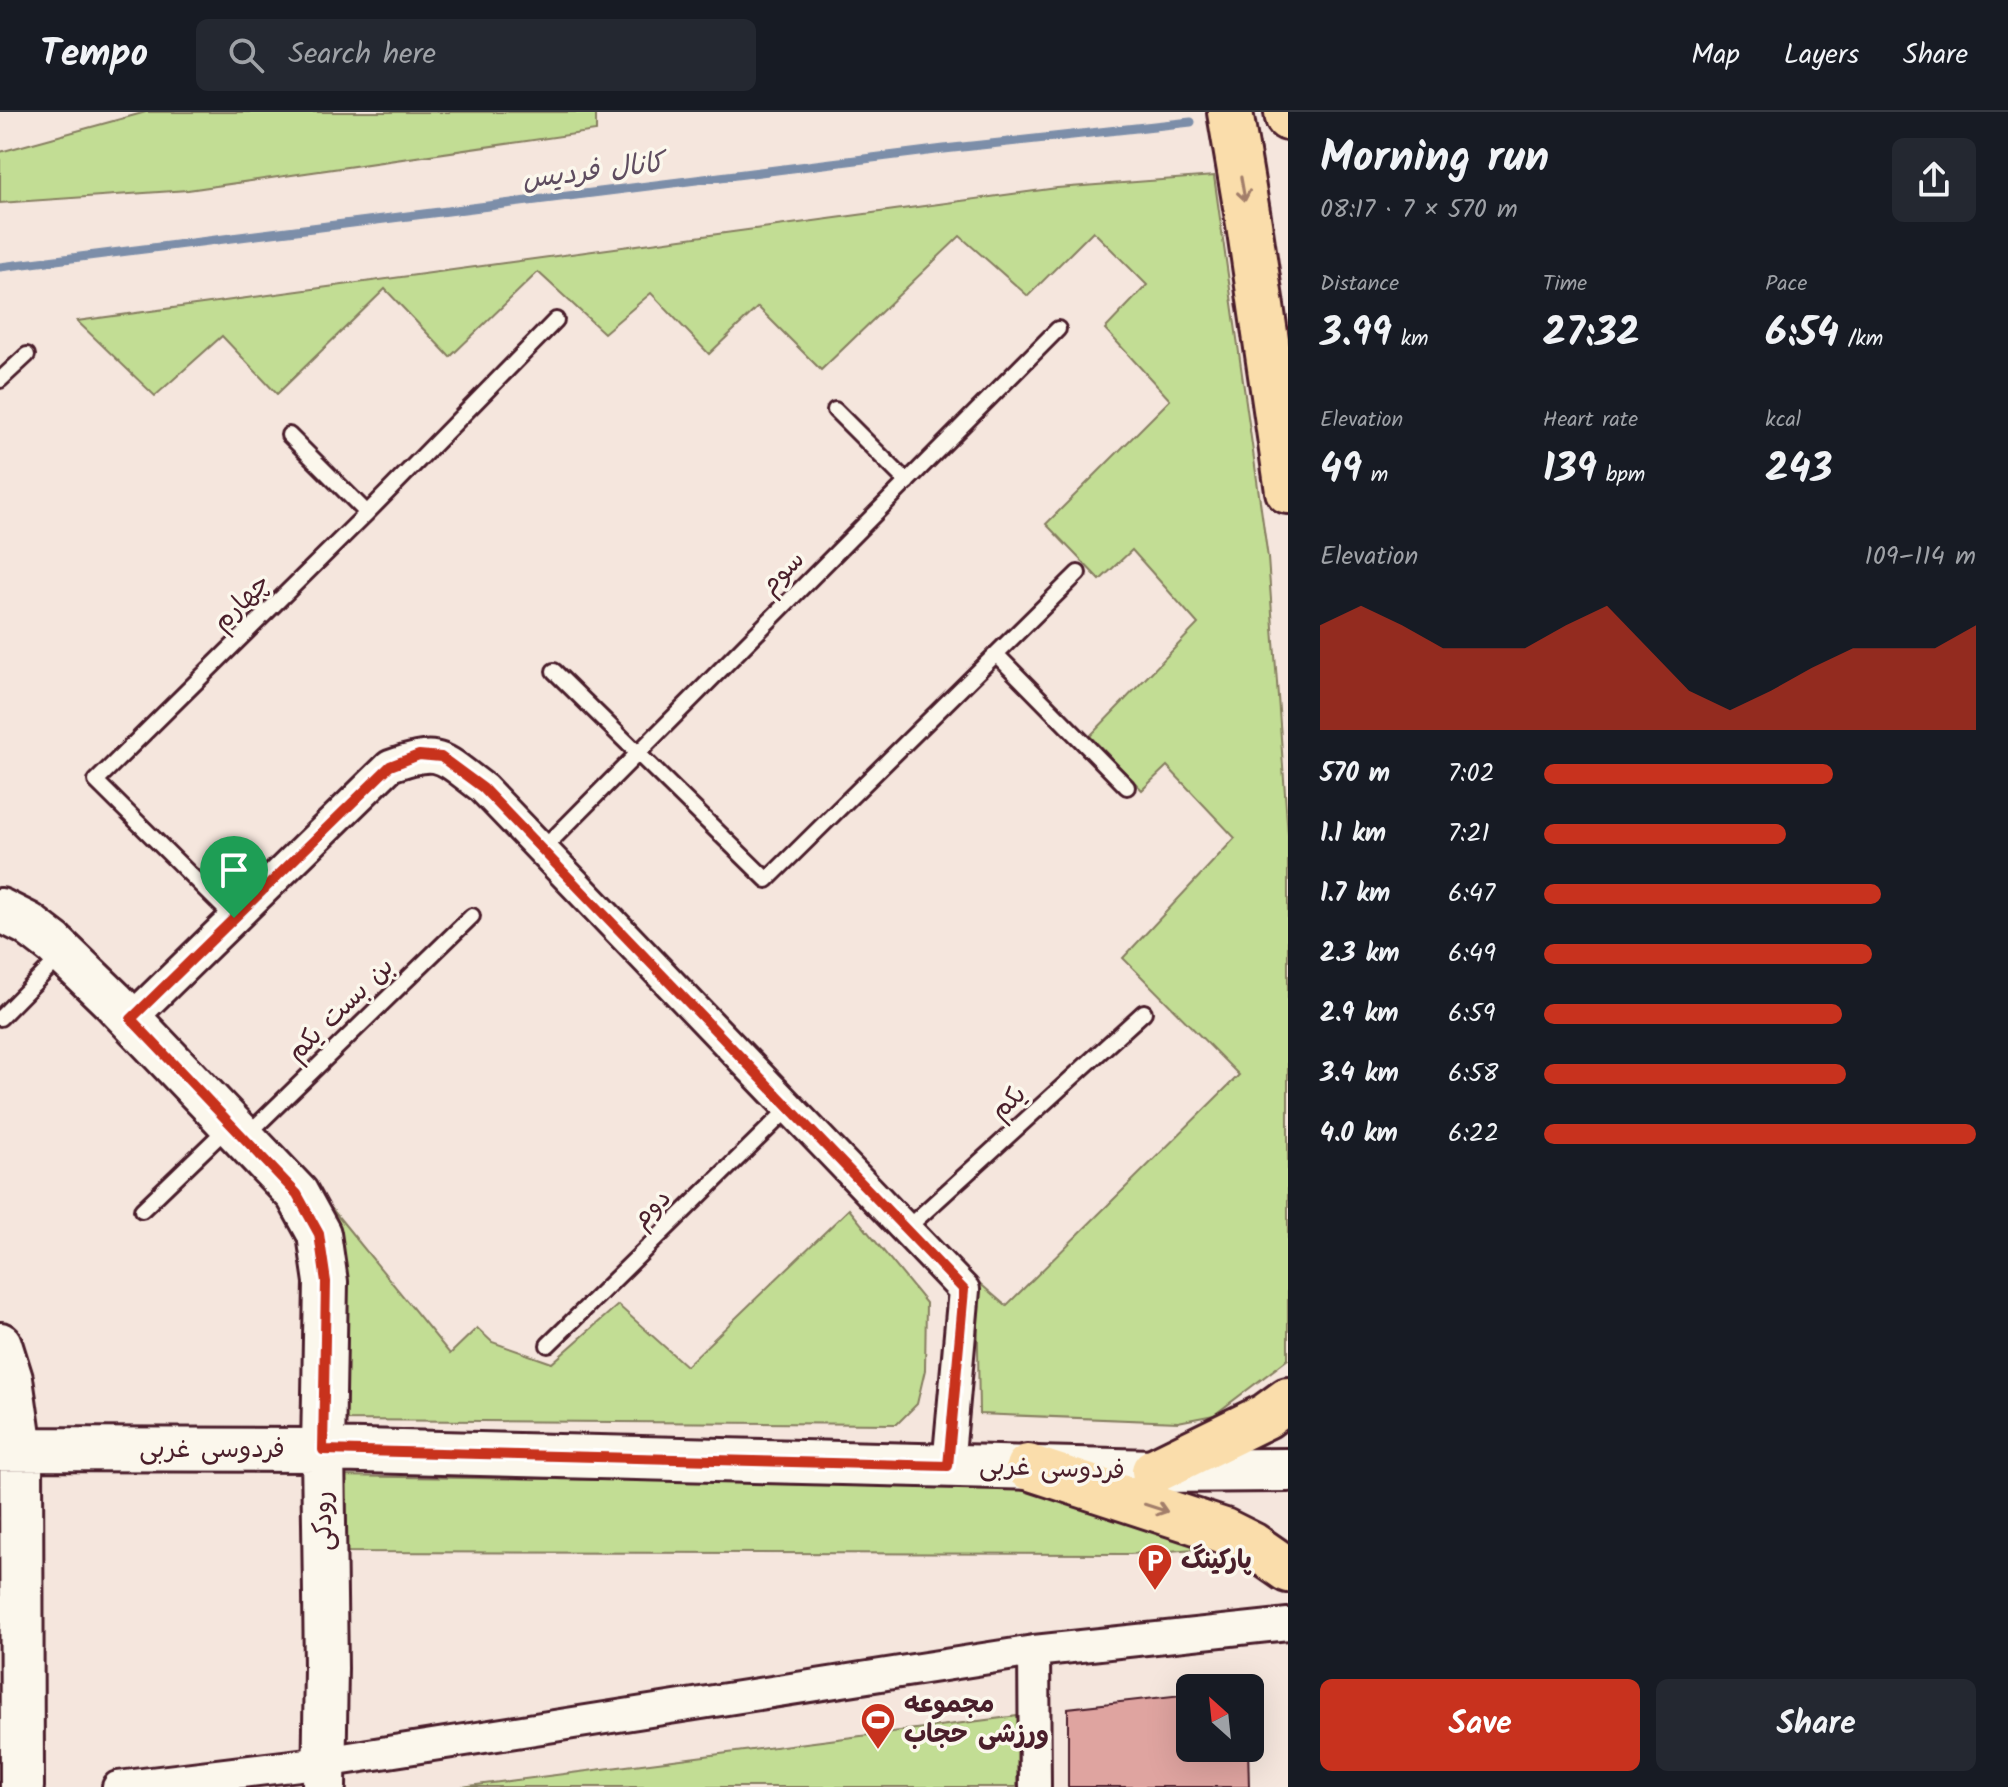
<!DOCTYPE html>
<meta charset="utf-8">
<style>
:root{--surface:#171b24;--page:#242831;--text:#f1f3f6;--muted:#9ea1a6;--line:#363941;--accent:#c8321e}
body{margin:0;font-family:Kalam,"Playpen Sans Arabic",sans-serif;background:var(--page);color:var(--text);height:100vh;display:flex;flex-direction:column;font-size:30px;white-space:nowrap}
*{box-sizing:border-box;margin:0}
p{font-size:26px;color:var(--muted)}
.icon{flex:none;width:44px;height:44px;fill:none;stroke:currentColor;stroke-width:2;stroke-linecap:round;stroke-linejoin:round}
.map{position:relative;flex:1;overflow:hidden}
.side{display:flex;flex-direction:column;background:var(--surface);width:720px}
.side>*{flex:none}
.needle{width:52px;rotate:333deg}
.tools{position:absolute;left:1176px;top:1562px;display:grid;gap:16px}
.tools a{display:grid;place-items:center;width:88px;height:88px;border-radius:12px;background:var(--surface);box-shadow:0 8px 32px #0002;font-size:40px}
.pin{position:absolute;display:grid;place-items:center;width:68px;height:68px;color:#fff;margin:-82px -34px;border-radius:50% 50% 50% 0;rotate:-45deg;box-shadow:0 0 8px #0007}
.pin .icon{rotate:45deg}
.round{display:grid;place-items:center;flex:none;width:84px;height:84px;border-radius:12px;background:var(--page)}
.summary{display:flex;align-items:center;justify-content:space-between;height:136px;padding:0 32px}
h1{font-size:44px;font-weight:800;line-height:60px}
.metrics{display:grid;grid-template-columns:repeat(3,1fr);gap:12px;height:136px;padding:8px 32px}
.metrics div{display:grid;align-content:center}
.metrics b{font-size:40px;font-weight:800}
.metrics small{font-size:22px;font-weight:400}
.metrics p{font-size:22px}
.chart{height:224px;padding:16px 32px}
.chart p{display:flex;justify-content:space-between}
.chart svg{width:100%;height:144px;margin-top:8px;fill:var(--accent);opacity:.7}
.button{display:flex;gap:16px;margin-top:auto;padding:16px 32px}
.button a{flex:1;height:92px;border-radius:12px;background:var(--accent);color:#fff;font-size:32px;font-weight:800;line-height:92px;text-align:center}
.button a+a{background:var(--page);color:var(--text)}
ul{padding:0 32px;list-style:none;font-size:26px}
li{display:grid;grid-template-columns:128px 96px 1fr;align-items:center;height:60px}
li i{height:20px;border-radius:10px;background:var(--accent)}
header{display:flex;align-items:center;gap:48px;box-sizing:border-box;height:112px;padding:0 40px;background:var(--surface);border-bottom:2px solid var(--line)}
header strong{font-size:38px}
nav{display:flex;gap:44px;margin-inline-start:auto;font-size:28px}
.search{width:560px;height:72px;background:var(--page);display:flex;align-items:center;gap:20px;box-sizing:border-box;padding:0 28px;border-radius:12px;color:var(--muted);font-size:30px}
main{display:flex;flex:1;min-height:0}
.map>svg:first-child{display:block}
.green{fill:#c2dd94;stroke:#867e60;stroke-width:2}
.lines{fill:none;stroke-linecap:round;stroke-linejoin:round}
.stream{stroke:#7c8ea9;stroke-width:9}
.building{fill:#dfa4a0;stroke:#4a1f2b;stroke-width:2}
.lane-casing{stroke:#4a1f2b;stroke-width:20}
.street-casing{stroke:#4a1f2b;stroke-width:36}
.secondary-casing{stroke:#4a1f2b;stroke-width:48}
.primary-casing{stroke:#4a1f2b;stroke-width:50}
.lane{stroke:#fbf7ec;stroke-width:14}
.street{stroke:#fbf7ec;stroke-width:30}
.secondary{stroke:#fbf7ec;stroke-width:42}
.primary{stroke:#faddab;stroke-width:44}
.oneway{stroke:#a27e6b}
.route-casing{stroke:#fff;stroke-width:16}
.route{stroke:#c8321e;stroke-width:10}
.labels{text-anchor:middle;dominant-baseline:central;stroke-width:7;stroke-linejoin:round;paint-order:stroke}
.street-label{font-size:26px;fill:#4a1f2b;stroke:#fbf7ec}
.poi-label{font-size:26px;font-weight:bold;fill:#4a1f2b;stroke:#fbf7ec;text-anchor:start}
.water-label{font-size:28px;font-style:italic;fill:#5f4d60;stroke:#fbf7ec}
</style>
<header>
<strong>Tempo</strong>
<div class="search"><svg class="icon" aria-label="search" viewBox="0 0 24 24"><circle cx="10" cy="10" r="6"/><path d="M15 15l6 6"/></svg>Search here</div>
<nav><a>Map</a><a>Layers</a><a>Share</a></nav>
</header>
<main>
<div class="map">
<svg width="1288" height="1675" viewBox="0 0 1288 1675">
<rect width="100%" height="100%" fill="#f5e6dd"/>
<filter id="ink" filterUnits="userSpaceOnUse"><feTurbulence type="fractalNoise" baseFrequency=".0125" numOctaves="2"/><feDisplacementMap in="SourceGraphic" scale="16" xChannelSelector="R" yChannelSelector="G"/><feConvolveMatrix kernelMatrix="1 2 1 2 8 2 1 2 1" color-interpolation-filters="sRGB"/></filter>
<g filter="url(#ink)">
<path class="green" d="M146 0H596V19L188 78 0 91V40Z
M1214 64 1268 446 1288 723V1247L1214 1303 1178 1310 979 1302 977 1169 1006 1194 1239 963 1123 846 1235 726 1167 654 1142 678 1090 624 1198 512 1132 438 1100 468 1046 412 1170 288 1105 217 1147 173 1093 119 1028 184 960 124 821 258 758 195 709 242 651 181 604 221 538 160 450 245 385 177 277 282 222 224 155 284 77 209 1057 76Z
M332 1097 450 1242 477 1216 492 1230 552 1251 618 1193 686 1254 849 1097 926 1191 925 1258 917 1292 897 1312 334 1308Z
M333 1364 1038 1374 1208 1436 1130 1442 333 1440Z
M1018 1604 1017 1675H461Z"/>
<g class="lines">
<path class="stream" d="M0 155 944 37 1191 10"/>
</g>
<path class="building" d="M1190 1582V1636H1248L1249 1675H1068V1596Z"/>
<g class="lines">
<defs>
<path id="lane" d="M0 268 27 243
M835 298 907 370
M289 323 367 401
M996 542 1127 675
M554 559 767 768 1078 461
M542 738 1058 217
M234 806 96 669 367 401 556 208
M0 906 62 843
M246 1024 472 804
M142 1098 227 1016
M906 1117 1144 900
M548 1233 789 996"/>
<path id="street" d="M131 907 390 654C442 635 442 646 483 676L964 1178 948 1354
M1034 1539 1035 1675
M118 1675 324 1650 1034 1539 1288 1512"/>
<path id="secondary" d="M0 798 28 812 54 832 113 889 297 1082 319 1122 326 1170 323 1338 326 1556 324 1675
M0 1232 11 1267 21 1337 22 1675
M0 1337 323 1338 1154 1359 1288 1358"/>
<path id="primary" d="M1230 0 1249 112 1288 379
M1287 0 1288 6
M1028 1355 1224 1419 1252 1433 1288 1458
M1154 1359 1266 1304 1288 1288"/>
</defs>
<use href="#lane" class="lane-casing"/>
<use href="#street" class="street-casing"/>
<use href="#secondary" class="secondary-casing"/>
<use href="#primary" class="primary-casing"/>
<use href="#lane" class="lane"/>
<use href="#street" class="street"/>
<use href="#secondary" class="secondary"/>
<use href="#primary" class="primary"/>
</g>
<defs><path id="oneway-shaft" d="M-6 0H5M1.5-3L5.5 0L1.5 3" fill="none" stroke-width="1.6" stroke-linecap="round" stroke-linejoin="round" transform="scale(2)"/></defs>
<g class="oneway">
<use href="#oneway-shaft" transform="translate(1243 77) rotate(80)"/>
<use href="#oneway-shaft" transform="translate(1156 1396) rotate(18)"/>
</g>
</g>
<g class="lines" filter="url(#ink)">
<defs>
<path id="route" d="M419 643 441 645 483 676 964 1178 948 1354 323 1338 326 1170 319 1122 297 1082 131 907 390 654Z"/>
</defs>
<use href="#route" class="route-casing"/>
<use href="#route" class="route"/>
</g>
<defs>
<symbol id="parking-pin" viewBox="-11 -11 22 30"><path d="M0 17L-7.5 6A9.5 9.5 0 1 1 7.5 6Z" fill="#c8321e" stroke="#fbf7ec"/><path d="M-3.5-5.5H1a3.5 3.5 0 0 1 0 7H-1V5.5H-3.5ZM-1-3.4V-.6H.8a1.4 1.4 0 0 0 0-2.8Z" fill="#fff"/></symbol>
<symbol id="stadium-pin" viewBox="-11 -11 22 30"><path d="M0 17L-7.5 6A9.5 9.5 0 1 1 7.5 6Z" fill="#c8321e" stroke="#fbf7ec"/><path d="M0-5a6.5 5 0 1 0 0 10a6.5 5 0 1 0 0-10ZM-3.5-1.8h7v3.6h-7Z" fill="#fff"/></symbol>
</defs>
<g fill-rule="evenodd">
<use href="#parking-pin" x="1135" y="1429" width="40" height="54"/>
<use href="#stadium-pin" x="858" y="1588" width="40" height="54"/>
</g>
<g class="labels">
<g class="street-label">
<text transform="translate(783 461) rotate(-45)">سوم</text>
<text transform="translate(242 491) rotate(-45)">چهارم</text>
<text transform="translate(341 898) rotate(-44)">بن بست یکم</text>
<text transform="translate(1009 991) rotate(-42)">یکم</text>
<text transform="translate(652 1097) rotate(-44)">دوم</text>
<text x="212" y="1338">فردوسی غربی</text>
<text transform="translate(1052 1357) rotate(2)">فردوسی غربی</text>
<text transform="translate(324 1409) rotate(-91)">رودکی</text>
</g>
<g class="poi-label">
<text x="1181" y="1449">پارکینگ</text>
<text x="904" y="1593">مجموعه<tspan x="904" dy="30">ورزشی حجاب</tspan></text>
</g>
<g class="water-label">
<text transform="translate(593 60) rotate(-7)">کانال فردیس</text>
</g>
</g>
</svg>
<div class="tools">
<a><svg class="needle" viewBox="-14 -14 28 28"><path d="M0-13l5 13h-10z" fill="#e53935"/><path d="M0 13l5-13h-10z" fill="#9ea1a6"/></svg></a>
</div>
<div class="pin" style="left:234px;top:806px;background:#1e9e55"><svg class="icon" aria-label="arrive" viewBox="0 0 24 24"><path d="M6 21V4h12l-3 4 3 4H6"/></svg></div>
</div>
<section class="side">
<div class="summary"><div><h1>Morning run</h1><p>08:17 · 7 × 570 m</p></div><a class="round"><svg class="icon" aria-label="share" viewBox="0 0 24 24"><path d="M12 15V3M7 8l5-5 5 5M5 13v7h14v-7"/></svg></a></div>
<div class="metrics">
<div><p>Distance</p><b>3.99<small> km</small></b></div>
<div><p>Time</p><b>27:32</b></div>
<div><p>Pace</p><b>6:54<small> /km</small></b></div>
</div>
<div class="metrics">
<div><p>Elevation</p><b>49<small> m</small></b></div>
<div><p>Heart rate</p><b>139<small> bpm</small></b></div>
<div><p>kcal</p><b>243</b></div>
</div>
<div class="chart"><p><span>Elevation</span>109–114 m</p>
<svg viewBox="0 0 160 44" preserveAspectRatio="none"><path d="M0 44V12L10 6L20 12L30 19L40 19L50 19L60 12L70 6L80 19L90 32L100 38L110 32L120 25L130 19L140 19L150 19L160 12V44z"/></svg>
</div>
<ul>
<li><b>570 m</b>7:02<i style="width:67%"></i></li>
<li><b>1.1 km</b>7:21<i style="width:56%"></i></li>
<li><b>1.7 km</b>6:47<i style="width:78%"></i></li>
<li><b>2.3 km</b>6:49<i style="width:76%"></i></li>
<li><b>2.9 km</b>6:59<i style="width:69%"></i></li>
<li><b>3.4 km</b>6:58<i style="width:70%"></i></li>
<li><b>4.0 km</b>6:22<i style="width:100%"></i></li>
</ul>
<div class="button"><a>Save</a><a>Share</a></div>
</section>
</main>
